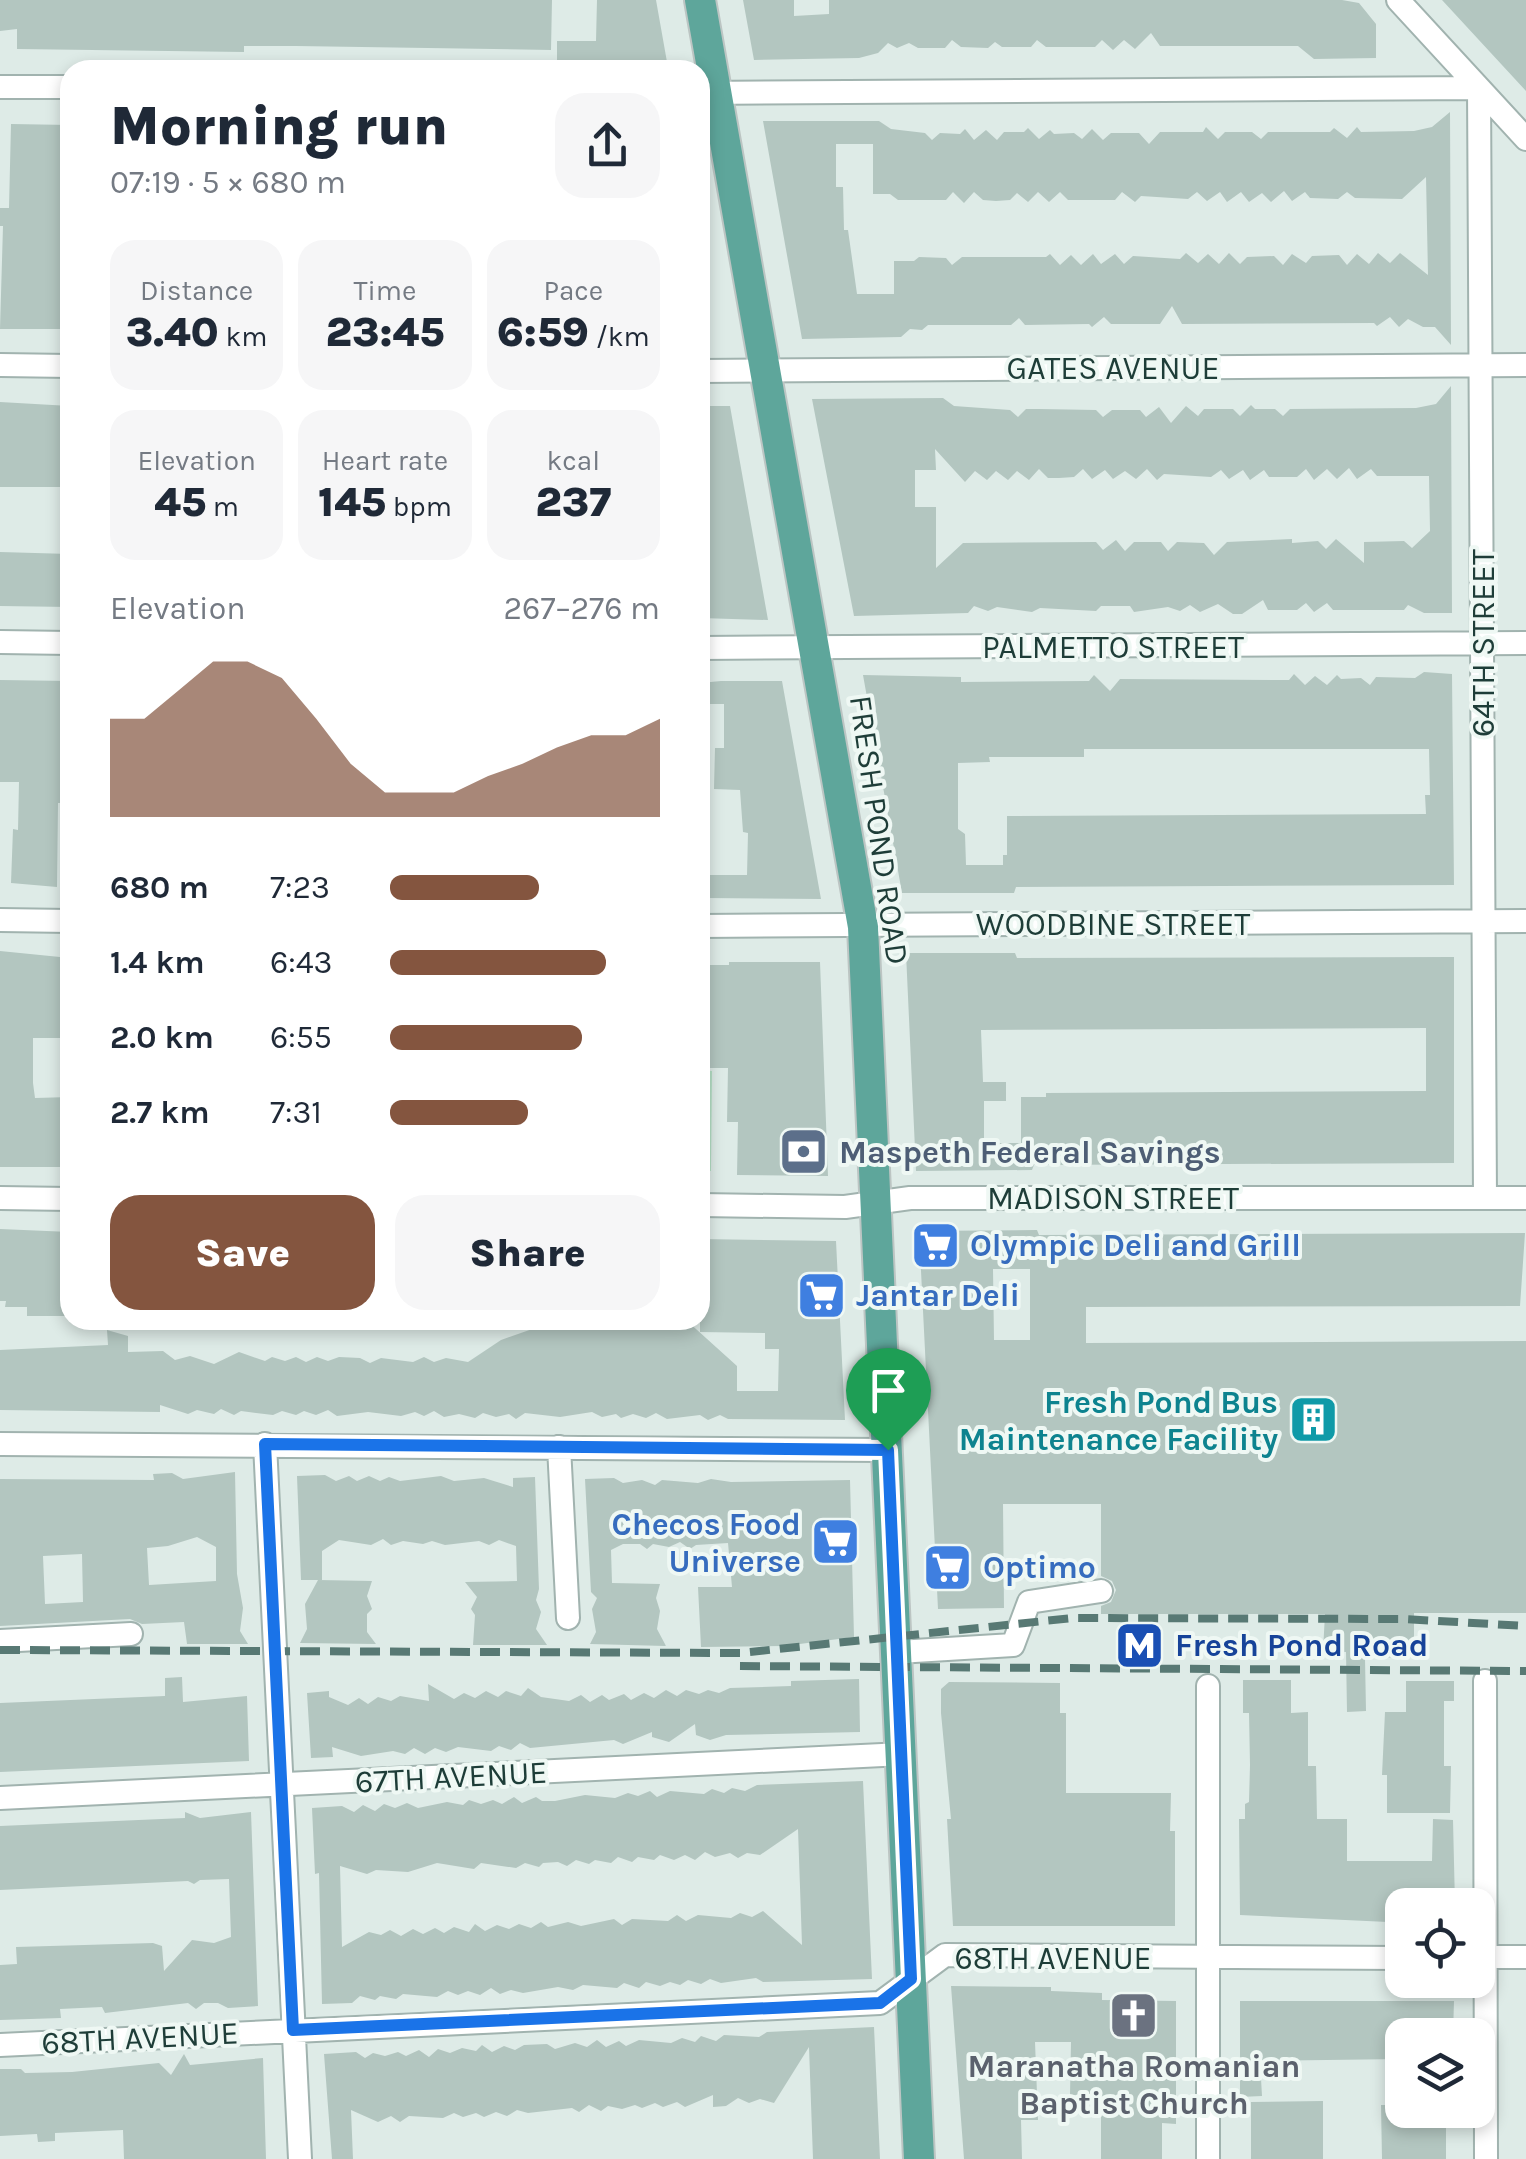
<!DOCTYPE html>
<meta charset="utf-8">
<style>
:root{--surface:#fff;--page:#f6f6f7;--text:#1f2937;--muted:#747a83;--accent:#84553f}
body{margin:0;font-family:Karla,sans-serif;background:var(--page);color:var(--text);height:100vh;display:flex;flex-direction:column;font-size:38px;white-space:nowrap}
*{box-sizing:border-box;margin:0}
p{font-size:32px;color:var(--muted)}
.icon{flex:none;width:55px;height:55px;fill:none;stroke:currentColor;stroke-width:2;stroke-linecap:round;stroke-linejoin:round}
.map{position:relative;flex:1;overflow:hidden}
.details{position:absolute;left:60px;top:60px;width:650px;height:1270px;display:flex;flex-direction:column;background:var(--surface);border-radius:30px;box-shadow:0 5px 15px #0003}
.details>*{flex:none}
.fabs{position:absolute;left:1385px;top:1888px;display:grid;gap:20px}
.fabs a{display:grid;place-items:center;width:110px;height:110px;border-radius:20px;background:var(--surface);box-shadow:0 5px 15px #0003;font-size:50px}
.pin{position:absolute;display:grid;place-items:center;width:85px;height:85px;color:#fff;margin:-102px -42px;border-radius:50% 50% 50% 0;rotate:-45deg;box-shadow:0 0 10px #0007}
.pin .icon{rotate:45deg}
.round{display:grid;place-items:center;flex:none;width:105px;height:105px;border-radius:30px;background:var(--page)}
.overview{display:flex;align-items:center;justify-content:space-between;height:170px;padding:0 50px}
h1{font-size:55px;font-weight:800;line-height:75px}
.figures{display:grid;grid-template-columns:repeat(3,1fr);gap:15px;height:170px;padding:10px 50px}
.figures div{display:grid;align-content:center;border-radius:25px;background:var(--page);text-align:center}
.figures b{font-size:42px;font-weight:800}
.figures small{font-size:28px;font-weight:400}
.figures p{font-size:28px}
.chart{height:280px;padding:20px 50px}
.chart p{display:flex;justify-content:space-between}
.chart svg{width:100%;height:180px;margin-top:10px;fill:var(--accent);opacity:.7}
.primary-button{display:flex;gap:20px;margin-top:auto;padding:20px 50px}
.primary-button a{flex:1;height:115px;border-radius:30px;background:var(--accent);color:#fff;font-size:40px;font-weight:800;line-height:115px;text-align:center}
.primary-button a+a{background:var(--page);color:var(--text)}
ul{padding:0 50px;list-style:none;font-size:32px}
li{display:grid;grid-template-columns:160px 120px 1fr;align-items:center;height:75px}
li i{height:25px;border-radius:12px;background:var(--accent)}
.map>svg:first-child{display:block}
.green{fill:#b4dfc5}
.building{fill:#b3c6c0;fill-rule:evenodd}
.lines{fill:none;stroke-linecap:round;stroke-linejoin:round}
.minor-casing{stroke:#a1b3af;stroke-width:26}
.major-casing{stroke:#bcc5c3;stroke-width:34}
.minor{stroke:#fff;stroke-width:22}
.major{stroke:#5ea69b;stroke-width:30}
.rail{stroke:#587974;stroke-width:8;stroke-dasharray:20 10;stroke-linecap:butt}
.route-casing{stroke:#fff;stroke-width:20}
.route{stroke:#1a73e8;stroke-width:12}
.labels{text-anchor:middle;dominant-baseline:central;stroke-width:8;stroke-linejoin:round;paint-order:stroke}
.street-label{font-size:32px;fill:#1e3d38;stroke:#eff8f4}
.service-label{font-size:32px;font-weight:bold;fill:#4e5e75;stroke:#eff8f4;text-anchor:start}
.shop-label{font-size:32px;font-weight:bold;fill:#366cbe;stroke:#eff8f4;text-anchor:start}
.culture-label{font-size:32px;font-weight:bold;fill:#0d838f;stroke:#eff8f4;text-anchor:end}
.transit-label{font-size:32px;font-weight:bold;fill:#164399;stroke:#eff8f4;text-anchor:start}
.worship-label{font-size:32px;font-weight:bold;fill:#5b616d;stroke:#eff8f4}
</style>
<div class="map">
<svg width="1526" height="2159" viewBox="0 0 1526 2159">
<rect width="100%" height="100%" fill="#deebe7"/>
<path class="green" d="M700 1070 712 1071 711 1171H700Z"/>
<path class="building" d="M0 0H552L551 50 296 46H244V52L17 49V29L0 31Z
M597 0H656L667 62 557 61V41H596Z
M743 0H794V16L829 14V0H1342L1359 3 1376 24V58L1314 59 1298 46H1160L1151 33 1135 49 1124 40 1113 50 1102 40 1095 47H1046L1037 40 1031 47H1002L995 42 988 48 961 47 952 40 945 48H918L909 43 897 48 888 43 878 53 859 58 754 60Z
M1442 0H1526V91Z
M1450 112 1451 345 1435 327H1423L1408 319 1399 327 1390 317 1377 326 1374 323 1182 324 1172 306 1160 324H1111L1104 317 1092 327 1089 324 1025 325 1019 318 1011 325H928L922 330 910 329 901 337 802 339 763 121H879L891 129 925 133 932 140 940 133 960 134 965 129 974 140 986 130 997 140 1004 132H1024L1028 128 1039 139 1050 130 1054 134 1074 133 1082 139 1092 129 1103 140 1111 133H1139L1149 144 1160 132H1203L1206 127 1218 139 1225 132H1252L1261 139 1268 132H1330L1334 128 1347 138 1357 127 1361 132 1414 131 1432 127ZM836 144H873V194H890L898 200H946L953 192 964 203 974 192 983 200 996 201 1010 200 1017 193 1028 202 1038 192 1049 202 1060 192 1068 200H1115L1122 192 1135 202 1141 196 1188 199 1197 192 1207 201 1220 192 1227 202 1241 192 1249 202 1262 193 1271 202 1284 191 1292 201 1305 192 1310 198 1338 199 1347 192 1355 198 1402 199 1426 177 1428 275 1400 253 1390 263 1378 253 1369 264 1357 254 1347 265 1339 255 1312 256 1306 263 1292 254 1283 265 1274 256 1247 257 1240 264 1229 253 1219 264 1208 254 1198 263 1186 253 1180 259 1133 256 1124 264 1115 254 1101 264 1093 254 1081 265 1071 255 1060 265 1050 254 1046 257H962L952 265 946 258 919 257 914 261H894V294H857L848 230H844L843 187H836Z
M11 124 70 125V329H0L3 226H0V208H9Z
M1451 386 1452 613H1424L1408 605 1404 610H1333L1327 603 1314 612 1306 603 1297 610H1268L1263 600 1242 614H1233L1218 604 1200 612 1190 605 1180 611 1168 607 1134 612 1130 606H1101L1096 611 1040 608 1032 612 997 607 988 611 974 606 968 613 854 616 812 399 943 398 954 406 1010 410 1018 417 1026 409H1039L1096 410 1103 417 1112 410H1140L1146 417 1159 407 1171 423 1186 406 1198 416 1204 409H1233L1240 416 1251 405 1255 409H1275L1283 416 1290 409 1416 408 1436 404ZM935 449 965 482 975 471 987 480 996 471 1008 480 1017 471 1029 480 1039 469 1048 478H1059L1074 477 1083 469 1092 479 1105 470 1113 479 1125 471 1136 479 1147 469 1157 480 1164 474 1211 477 1221 470 1229 479 1243 470 1250 480 1264 470 1269 477H1297L1306 469 1314 480 1327 469 1337 479 1349 468 1357 479 1371 469 1377 476H1429L1430 531 1412 548 1404 541 1364 542V563L1336 539 1326 549 1318 541 1292 543V539L1227 542 1214 555 1204 543 1177 542 1168 551 1161 542H1134L1125 551 1116 540 1103 550 1096 542 963 543 936 568V507H915V470H936Z
M0 402 70 406V487H0Z
M700 406H730L768 620 700 618Z
M0 552 70 554V607L0 606Z
M1424 672 1452 674 1454 885 1016 887 1014 893H902L863 675 961 677V682L1089 681 1094 675 1110 691 1120 679 1289 680 1294 674 1305 685 1315 676 1327 685 1337 675 1341 679 1361 678 1370 685 1376 677 1415 678ZM1084 749H1429L1430 795H1425L1426 814 1007 816V855H1003V865H966L965 834 958 829V763L990 762 989 757H1084Z
M0 680 70 681V747H60V784H70V803H58L57 887 11 883 13 829 18 830 19 782H0Z
M721 681H782L821 899 704 898V875H747L748 833 743 832 740 790 714 789 715 748H724V704H700V683Z
M0 951 70 958V1038H33V1083L35 1098 70 1097 68 1167H0Z
M906 953H1015L1017 958 1454 957V1163L1034 1165 1032 1170 916 1171ZM1426 1028V1091L1046 1093V1097H1021V1143H984V1101H1006V1082H983L981 1030Z
M729 962H820L828 1176 737 1175 738 1122H727L728 1068H700V965H729Z
M0 1229 70 1232V1316H27V1307H5L6 1301H0Z
M1037 1230 1039 1235 1525 1233 1520 1306 1086 1307V1343L1526 1341V1613H1414V1657L1365 1658 1366 1711 1347 1712 1346 1652 1323 1651 1325 1614H1101V1606L1111 1602 1116 1590 1112 1581 1101 1576V1504H1003L1004 1608 938 1609 919 1231ZM993 1269H1030V1340H994Z
M700 1239 836 1241 845 1420 728 1419 720 1415 708 1420 700 1415 667 1419 656 1413 646 1418 633 1414 621 1418 616 1414 602 1417 592 1412 560 1417 525 1413 516 1419 509 1414 496 1417 483 1413 475 1418 459 1414 444 1417 434 1411 424 1416 415 1412 401 1416 368 1412 337 1416 328 1410 316 1415 304 1411 296 1415 282 1411 273 1415 241 1411 234 1415 221 1409 214 1414 197 1410 188 1414 160 1405V1412L0 1410V1350L108 1345 107 1330 128 1336V1352L163 1351 175 1360 190 1356 214 1364 239 1352 265 1361 272 1357 285 1361 296 1357 306 1362 317 1357 328 1361 339 1357 360 1358 370 1363 381 1358 413 1362 424 1357 434 1362 446 1358 468 1362 501 1340 558 1320H686L737 1366V1391H778L779 1349H765V1333L700 1332Z
M235 1472 237 1574 243 1608 240 1631 248 1644H187L184 1622 142 1624 130 1619 0 1626V1479L154 1480 153 1474 172 1473 183 1479ZM197 1537 216 1547V1581L149 1585 147 1548 168 1546ZM82 1554 83 1602 45 1604 43 1556Z
M325 1475 336 1481 349 1476 357 1481 369 1476 380 1481 389 1477 400 1481 441 1476 454 1481 484 1478 513 1487V1478L535 1477 539 1589 536 1600 541 1612 536 1629 547 1645H473L475 1615 471 1609 477 1597 465 1582 517 1581 516 1546 499 1540 489 1545 479 1541 445 1545 432 1541 423 1544 403 1541 391 1545 383 1539 371 1545 339 1540 322 1551V1580H301L297 1476Z
M614 1478 623 1483 642 1480 655 1485 662 1480 698 1483 711 1479 731 1482 850 1480 854 1637 784 1646 701 1647 698 1587H732L728 1543 696 1545 690 1549 680 1542 669 1547 653 1544 647 1549 640 1544H623L611 1550 612 1583 660 1584 656 1598 660 1611 657 1629 666 1646 590 1644 596 1632 592 1609 597 1598 591 1592 585 1479Z
M318 1580 372 1581 367 1596 372 1609 367 1614V1632L376 1644 300 1643 307 1629 305 1604Z
M182 1677 183 1702 247 1696 249 1761 0 1772V1703L165 1696V1678Z
M859 1679 860 1732 726 1735 710 1740 696 1735 695 1724 669 1742 652 1737V1732L623 1744 614 1740 530 1748 520 1743 511 1750 499 1746 491 1751 458 1747 446 1752 435 1748 425 1754 414 1748 405 1754 393 1751 361 1756 332 1747 333 1757 311 1758 307 1693 329 1691V1697L348 1705 359 1698 368 1704 378 1697 391 1701 400 1696 429 1701 428 1684 454 1699 464 1693 475 1698 486 1691 498 1697 506 1691 521 1696 528 1688 541 1697 569 1701 581 1695 590 1702 602 1695 609 1700 624 1694 631 1700 644 1693 654 1698 666 1690 677 1696 686 1690 699 1694 708 1690 719 1693 730 1688 791 1686V1681Z
M1243 1680H1291V1713L1308 1712V1766H1316L1317 1819H1347V1861H1432L1433 1819 1453 1820 1455 1905H1402V1914H1388V1922L1240 1915 1239 1819H1245V1804L1249 1802 1250 1765 1249 1713H1243Z
M1406 1681H1454V1701H1444V1766H1451L1450 1813H1387V1775H1382L1385 1712H1406Z
M949 1682 1060 1683V1713H1066V1793H1171L1170 1831H1175V1926H953L947 1819H951L941 1713V1689Z
M863 1781 872 1979 763 1982 756 1978 721 1983 710 1979 701 1984 688 1980 680 1985 670 1982 660 1986 646 1982 639 1988 624 1983 617 1988 583 1985 573 1990 558 1987 523 1993 511 1990 500 1994 491 1988 480 1995 468 1991 458 1995 448 1991 437 1997 403 1994 396 1999 380 1996 375 2000 360 1996 352 2003 322 2004 319 1873 315 1874 312 1808 342 1806 354 1812 363 1805 375 1811 384 1804 395 1808 407 1803 418 1808 447 1802 463 1805 469 1800 481 1804 493 1800 502 1804 514 1797 522 1803 536 1797 542 1801H555L585 1795 615 1798 628 1793 638 1796 650 1791 657 1797 670 1791 704 1794 712 1789 724 1793 732 1788 745 1791 757 1785ZM798 1829 802 1945 763 1911 752 1917 740 1913 731 1918 698 1915 686 1921 677 1915 668 1921 632 1919 622 1925 614 1919 581 1926 568 1922 548 1927 541 1922 531 1928 519 1924 509 1929 497 1925 485 1931 475 1924 469 1932 454 1927 444 1933 435 1928 423 1934 413 1929 401 1936 390 1930 381 1935 369 1932 342 1947 340 1866 367 1874 376 1870 408 1872 437 1863 474 1869 481 1863 516 1868 525 1863 539 1867 543 1863 558 1862 567 1866 576 1860 589 1864 595 1860 611 1863 618 1857 632 1862 638 1857 654 1860 660 1855 674 1860 685 1855 695 1860 705 1852 715 1857 730 1853 738 1858 747 1853 760 1855Z
M185 1812 200 1818 251 1812 258 2006 228 2008 218 2003H204L196 2009 188 2003 105 2013 102 2007 60 2009 61 2018 0 2020V1965L17 1964 16 1947 153 1943 162 1946 164 1971 192 1940 214 1943 231 1937 229 1879 200 1880 194 1884 188 1881 0 1890V1826L185 1818Z
M951 1986 1051 1987V1991L1102 1993V2000L1176 2001V2124L1162 2123V2159H1101V2095H1070L1071 2042H1035L1038 2120H1021L1022 2159H964Z
M1240 2001H1454L1453 2035H1402V2059L1260 2061 1262 2096 1240 2097Z
M874 2027 880 2159H813L809 2047 774 2103 760 2099 749 2103 738 2098 726 2106 713 2107V2095L685 2107 677 2102 663 2107 655 2103 642 2108 635 2105 622 2109 608 2106 601 2111 589 2105 579 2112 572 2108 528 2113 517 2110 507 2116 496 2112 484 2117 476 2113 463 2117 454 2113 443 2118 409 2116 400 2122 391 2116 378 2122 351 2110 353 2159H332L324 2054 356 2052 365 2058 373 2053 385 2056 398 2052 406 2056 419 2050 429 2057 438 2049 450 2053 462 2048 476 2051 482 2045 492 2052 504 2046 515 2050 524 2045 547 2044 555 2049 575 2043 587 2047 597 2040 606 2047 619 2041 626 2046 639 2040 671 2043 682 2038 695 2042 701 2036 716 2041 724 2035 759 2037 767 2032Z
M184 2054 190 2065 263 2058 266 2159H124L123 2130 55 2133V2141L38 2142 37 2134 0 2136V2069H21L25 2073 72 2072 159 2063 171 2075Z
M1323 2101V2159H1251V2102Z
M1381 2105H1402V2110H1446V2159H1382Z"/>
<g class="lines">
<defs>
<path id="minor" d="M1398 0 1526 139
M0 87H70
M700 93 1479 88 1485 1198
M0 365 70 366
M700 371 1526 365
M0 642 70 643
M700 648 1526 643
M0 920 70 921
M700 926 1526 921
M0 1198 70 1199
M700 1205 845 1207 910 1198H1526
M0 1444 887 1450
M265 1444 300 2159
M559 1447 568 1618
M0 1641 131 1634
M898 1652 1013 1645 1029 1602 1101 1591
M1485 1681 1486 2159
M1208 1686V2159
M0 1798 903 1754
M1478 1957H1526
M0 2045 880 2003 945 1955 1402 1958"/>
<path id="major" d="M700 0 863 927 919 2159"/>
</defs>
<use href="#minor" class="minor-casing"/>
<use href="#major" class="major-casing"/>
<use href="#minor" class="minor"/>
<use href="#major" class="major"/>
<path class="rail" d="M0 1650 740 1653 1073 1618 1404 1619 1526 1626
M740 1666 1526 1671"/>
</g>
<g class="lines">
<defs>
<path id="route" d="M265 1444 888 1450 911 1979 880 2003 293 2030Z"/>
</defs>
<use href="#route" class="route-casing"/>
<use href="#route" class="route"/>
</g>
<defs>
<symbol id="bank-square" viewBox="-11 -11 22 22"><rect x="-9" y="-9" width="18" height="18" rx="4" fill="#5c6f8a" stroke="#eff8f4"/><path d="M-6-4H6V4H-6ZM0-2.3a2.3 2.3 0 1 0 0 4.6a2.3 2.3 0 1 0 0-4.6Z" fill="#fff"/></symbol>
<symbol id="supermarket-square" viewBox="-11 -11 22 22"><rect x="-9" y="-9" width="18" height="18" rx="4" fill="#3f7fe0" stroke="#eff8f4"/><path d="M-6-5.5h2.5l.6 2H6L4.5 2H-2.5L-4.4-4H-6ZM-1.5 3.2a1.3 1.3 0 1 0 .1 0ZM3 3.2a1.3 1.3 0 1 0 .1 0Z" fill="#fff"/></symbol>
<symbol id="building-square" viewBox="-11 -11 22 22"><rect x="-9" y="-9" width="18" height="18" rx="4" fill="#0f9aa8" stroke="#eff8f4"/><path d="M-4-6H4V6H1V3H-1V6H-4ZM-2.5-4.3h1.7v1.8h-1.7ZM.8-4.3h1.7v1.8H.8ZM-2.5-1h1.7V.8h-1.7ZM.8-1h1.7V.8H.8Z" fill="#fff"/></symbol>
<symbol id="metro-square" viewBox="-11 -11 22 22"><rect x="-9" y="-9" width="18" height="18" rx="4" fill="#1a4fb4" stroke="#eff8f4"/><path d="M-5.5 5V-5H-3L0 0L3-5H5.5V5H3V-.5L0 4L-3-.5V5Z" fill="#fff"/></symbol>
<symbol id="church-square" viewBox="-11 -11 22 22"><rect x="-9" y="-9" width="18" height="18" rx="4" fill="#6b7280" stroke="#eff8f4"/><path d="M-1.2-6h2.4v3.5h3.3v2.4h-3.3V6h-2.4V-.1h-3.3v-2.4h3.3Z" fill="#fff"/></symbol>
</defs>
<g fill-rule="evenodd">
<use href="#bank-square" x="776" y="1124" width="55" height="55"/>
<use href="#supermarket-square" x="908" y="1218" width="55" height="55"/>
<use href="#supermarket-square" x="794" y="1268" width="55" height="55"/>
<use href="#building-square" x="1286" y="1392" width="55" height="55"/>
<use href="#supermarket-square" x="808" y="1514" width="55" height="55"/>
<use href="#supermarket-square" x="920" y="1540" width="55" height="55"/>
<use href="#metro-square" x="1112" y="1618" width="55" height="55"/>
<use href="#church-square" x="1106" y="1988" width="55" height="55"/>
</g>
<g class="labels">
<g class="street-label">
<text x="1113" y="368">GATES AVENUE</text>
<text transform="translate(1483 643) rotate(-90)">64TH STREET</text>
<text x="1113" y="647">PALMETTO STREET</text>
<text transform="translate(879 830) rotate(82)">FRESH POND ROAD</text>
<text x="1113" y="924">WOODBINE STREET</text>
<text x="1113" y="1198">MADISON STREET</text>
<text transform="translate(451 1777) rotate(-3)">67TH AVENUE</text>
<text x="1053" y="1958">68TH AVENUE</text>
<text transform="translate(140 2038) rotate(-3)">68TH AVENUE</text>
</g>
<g class="service-label">
<text x="839" y="1152">Maspeth Federal Savings</text>
</g>
<g class="shop-label">
<text x="970" y="1245">Olympic Deli and Grill</text>
<text x="856" y="1295">Jantar Deli</text>
<text x="801" y="1524" text-anchor="end">Checos Food<tspan x="801" dy="37">Universe</tspan></text>
<text x="983" y="1567">Optimo</text>
</g>
<g class="culture-label">
<text x="1278" y="1402">Fresh Pond Bus<tspan x="1278" dy="37">Maintenance Facility</tspan></text>
</g>
<g class="transit-label">
<text x="1175" y="1645">Fresh Pond Road</text>
</g>
<g class="worship-label">
<text x="1134" y="2066">Maranatha Romanian<tspan x="1134" dy="37">Baptist Church</tspan></text>
</g>
</g>
</svg>
<div class="fabs">
<a><svg class="icon" aria-label="locate" viewBox="0 0 24 24"><circle cx="12" cy="12" r="6"/><path d="M12 2v4M12 18v4M2 12h4M18 12h4"/></svg></a>
<a><svg class="icon" aria-label="layers" viewBox="0 0 24 24"><path d="M12 4l9 5-9 5-9-5zM3 14l9 5 9-5"/></svg></a>
</div>
<div class="pin" style="left:888px;top:1450px;background:#1e9e55"><svg class="icon" aria-label="arrive" viewBox="0 0 24 24"><path d="M6 21V4h12l-3 4 3 4H6"/></svg></div>
<section class="details">
<div class="overview"><div><h1>Morning run</h1><p>07:19 · 5 × 680 m</p></div><a class="round"><svg class="icon" aria-label="share" viewBox="0 0 24 24"><path d="M12 15V3M7 8l5-5 5 5M5 13v7h14v-7"/></svg></a></div>
<div class="figures">
<div><p>Distance</p><b>3.40<small> km</small></b></div>
<div><p>Time</p><b>23:45</b></div>
<div><p>Pace</p><b>6:59<small> /km</small></b></div>
</div>
<div class="figures">
<div><p>Elevation</p><b>45<small> m</small></b></div>
<div><p>Heart rate</p><b>145<small> bpm</small></b></div>
<div><p>kcal</p><b>237</b></div>
</div>
<div class="chart"><p><span>Elevation</span>267–276 m</p>
<svg viewBox="0 0 160 44" preserveAspectRatio="none"><path d="M0 44V20L10 20L20 13L30 6L40 6L50 10L60 20L70 31L80 38L90 38L100 38L110 34L120 31L130 27L140 24L150 24L160 20V44z"/></svg>
</div>
<ul>
<li><b>680 m</b>7:23<i style="width:55%"></i></li>
<li><b>1.4 km</b>6:43<i style="width:80%"></i></li>
<li><b>2.0 km</b>6:55<i style="width:71%"></i></li>
<li><b>2.7 km</b>7:31<i style="width:51%"></i></li>
</ul>
<div class="primary-button"><a>Save</a><a>Share</a></div>
</section>
</div>
